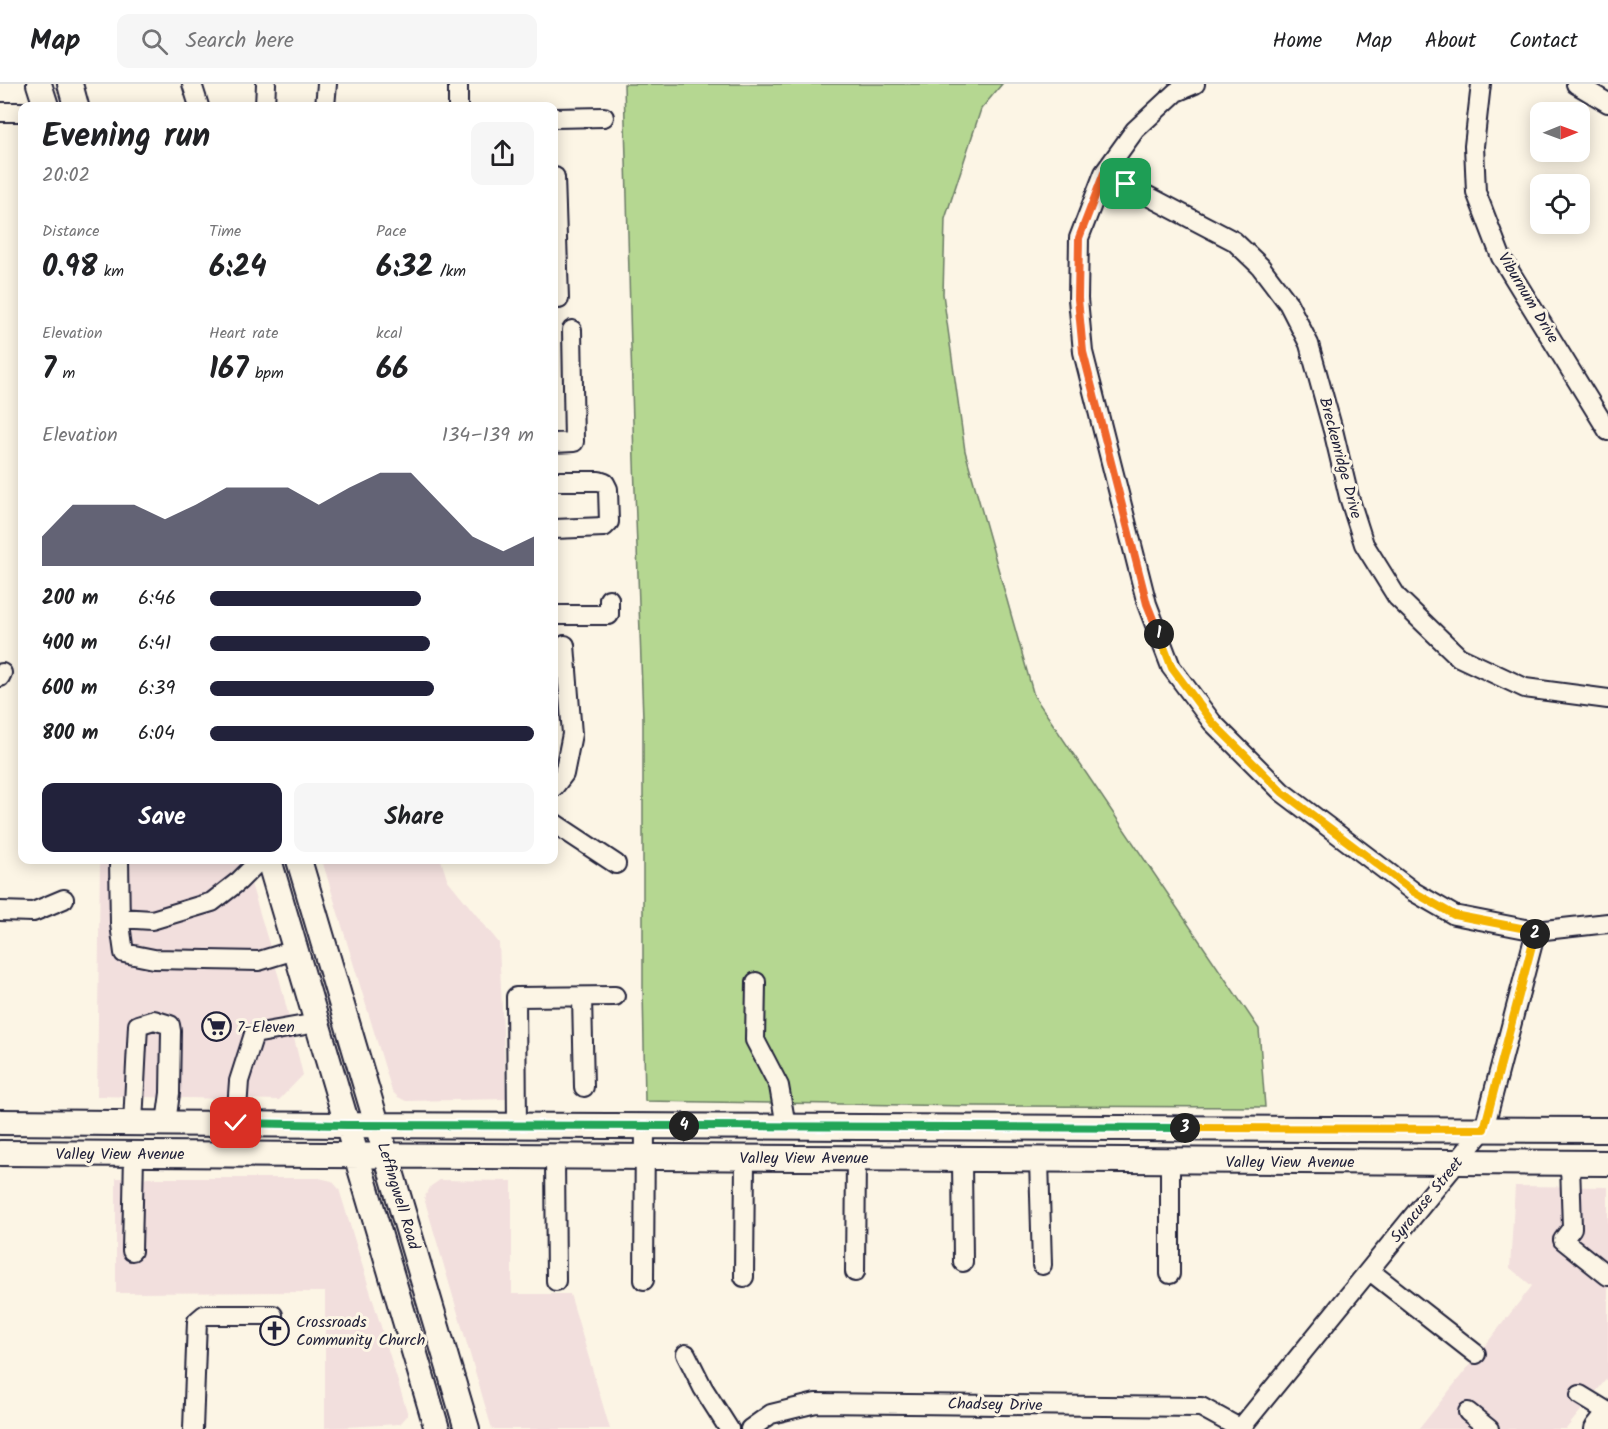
<!DOCTYPE html>
<meta charset="utf-8">
<style>
:root{--surface:#fff;--page:#f6f6f6;--text:#202124;--muted:#757577;--line:#e0e0e0;--accent:#22223b}
body{margin:0;font-family:Kalam,sans-serif;background:var(--page);color:var(--text);height:100vh;display:flex;flex-direction:column;font-size:22px;white-space:nowrap}
*{box-sizing:border-box;margin:0}
p{font-size:20px;color:var(--muted)}
.icon{flex:none;width:33px;height:33px;fill:none;stroke:currentColor;stroke-width:2;stroke-linecap:round;stroke-linejoin:round}
.map{position:relative;flex:1;overflow:hidden}
.side{position:absolute;left:18px;top:18px;width:540px;height:762px;display:flex;flex-direction:column;background:var(--surface);border-radius:12px;box-shadow:0 3px 15px #0003}
.side>*{flex:none}
.needle{width:39px;rotate:89deg}
.controls{position:absolute;left:1530px;top:18px;display:grid;gap:12px}
.controls a{display:grid;place-items:center;width:60px;height:60px;border-radius:12px;background:var(--surface);box-shadow:0 3px 15px #0003;font-size:30px}
.pin{position:absolute;display:grid;place-items:center;width:51px;height:51px;color:#fff;margin:-26px;border-radius:12px;box-shadow:0 3px 9px #0006}
.km{position:absolute;width:30px;height:30px;margin:-15px;border-radius:50%;background:#222;color:#fff;font-size:16px;line-height:30px;text-align:center}
.round{display:grid;place-items:center;flex:none;width:63px;height:63px;border-radius:12px;background:var(--page)}
.head{display:flex;align-items:center;justify-content:space-between;height:102px;padding:0 24px}
h1{font-size:33px;font-weight:800;line-height:45px}
.metrics{display:grid;grid-template-columns:repeat(3,1fr);gap:9px;height:102px;padding:6px 24px}
.metrics div{display:grid;align-content:center}
.metrics b{font-size:30px;font-weight:800}
.metrics small{font-size:16px;font-weight:400}
.metrics p{font-size:16px}
.chart{height:168px;padding:12px 24px}
.chart p{display:flex;justify-content:space-between}
.chart svg{width:100%;height:108px;margin-top:6px;fill:var(--accent);opacity:.7}
.cta{display:flex;gap:12px;margin-top:auto;padding:12px 24px}
.cta a{flex:1;height:69px;border-radius:12px;background:var(--accent);color:#fff;font-size:24px;font-weight:800;line-height:69px;text-align:center}
.cta a+a{background:var(--page);color:var(--text)}
ul{padding:0 24px;list-style:none;font-size:20px}
li{display:grid;grid-template-columns:96px 72px 1fr;align-items:center;height:45px}
li i{height:15px;border-radius:8px;background:var(--accent)}
header{display:flex;align-items:center;gap:36px;box-sizing:border-box;height:84px;padding:0 30px;background:var(--surface);border-bottom:2px solid var(--line)}
header strong{font-size:28px}
nav{display:flex;gap:33px;margin-inline-start:auto;font-size:21px}
.search{width:420px;height:54px;background:var(--page);display:flex;align-items:center;gap:15px;box-sizing:border-box;padding:0 21px;border-radius:12px;color:var(--muted);font-size:22px}
.map>svg:first-child{display:block}
.built{fill:#f2dfdd}
.green{fill:#b5d791;stroke:#6c7c66;stroke-width:1.5}
.lines{fill:none;stroke-linecap:round;stroke-linejoin:round}
.minor-casing{stroke:#22223b;stroke-width:22}
.major-casing{stroke:#22223b;stroke-width:28}
.minor{stroke:#fcf5e5;stroke-width:18}
.major{stroke:#fcf5e5;stroke-width:24}
.split-1-casing{stroke:#fff;stroke-width:12}
.split-2-casing{stroke:#fff;stroke-width:12}
.split-3-casing{stroke:#fff;stroke-width:12}
.split-4-casing{stroke:#fff;stroke-width:12}
.split-5-casing{stroke:#fff;stroke-width:12}
.split-1{stroke:#f0652b;stroke-width:8}
.split-2{stroke:#f5b400;stroke-width:8}
.split-3{stroke:#f5b400;stroke-width:8}
.split-4{stroke:#22a559;stroke-width:8}
.split-5{stroke:#22a559;stroke-width:8}
.labels{text-anchor:middle;dominant-baseline:central;stroke-width:6;stroke-linejoin:round;paint-order:stroke}
.street-label{font-size:16px;fill:#22223b;stroke:#fcf5e5}
.poi-label{font-size:16px;fill:#22223b;stroke:#fcf5e5;text-anchor:start}
</style>
<header>
<strong>Map</strong>
<div class="search"><svg class="icon" aria-label="search" viewBox="0 0 24 24"><circle cx="10" cy="10" r="6"/><path d="M15 15l6 6"/></svg>Search here</div>
<nav><a>Home</a><a>Map</a><a>About</a><a>Contact</a></nav>
</header>
<div class="map">
<svg width="1608" height="1345" viewBox="0 0 1608 1345">
<rect width="100%" height="100%" fill="#fcf5e5"/>
<filter id="ink" filterUnits="userSpaceOnUse"><feTurbulence type="fractalNoise" baseFrequency=".0167" numOctaves="2"/><feDisplacementMap in="SourceGraphic" scale="12" xChannelSelector="R" yChannelSelector="G"/><feConvolveMatrix kernelMatrix="1 2 1 2 8 2 1 2 1" color-interpolation-filters="sRGB"/></filter>
<g filter="url(#ink)">
<path class="built" d="M100 776H244L280 897 303 991 279 1016 97 1012Z
M322 776H441L447 795 499 859 506 1015 406 1017 398 1013 392 1007Z
M116 1094H319L332 1097 339 1105 408 1331 400 1340 325 1344V1208L116 1209Z
M440 1096 512 1097V1210H570L610 1345H492L424 1114 431 1102Z
M1515 1102 1608 1103V1293L1566 1345H1419L1532 1202 1510 1184Z"/>
<path class="green" d="M624 0H1002L981 25 945 135 943 210 965 367 1034 612 1259 945 1265 1023 973 1022 645 1017 643 904V634L634 377Z"/>
<g class="lines">
<defs>
<path id="minor" d="M192 0 199 22
M458 0V22
M1195 0 1176 8 1135 46 1104 89 1079 154 1078 215 1083 268 1147 520 1171 583 1212 638 1282 708 1414 808 1454 831 1536 847 1608 839
M1481 0 1474 62 1476 108 1501 173 1608 347
M1576 0 1608 19
M265 22 266 0
M325 22 327 0
M0 28H22
M554 34 604 33
M1104 89 1234 157 1260 182 1288 219 1309 260 1334 350 1349 413 1364 460 1397 513 1459 573 1525 604 1608 615
M554 93H555L559 215
M554 359 574 358 572 246
M554 397H599L605 399 608 405 609 438 604 443 554 445
M554 531H609V515
M0 593 2 589
M554 703 564 690 572 650 565 561
M554 739 616 780
M119 776 120 840 124 869 154 875 259 877 295 866
M0 827 33 828 64 815
M120 834 152 836 212 818 239 797 260 776
M756 898 755 956 779 1002 786 1042
M582 913 584 1003
M133 1039 138 941 154 936 170 941 171 947 170 1009 166 1039
M236 1039 239 997 254 950 317 939
M517 1041 516 913 615 912
M555 1072 556 1197
M962 1075 963 1178
M1039 1076 1042 1181
M1570 1080 1572 1144 1563 1156 1608 1192
M132 1167 134 1070
M1370 1187 1476 1270
M855 1188 856 1074
M1170 1190V1077
M744 1193 745 1074
M644 1196 645 1042
M686 1270 703 1304 729 1345
M1580 1311 1608 1328
M1468 1328 1489 1345
M193 1345 197 1237 204 1231H273
M750 1345 771 1330 816 1319 1201 1323 1241 1345
M1240 1345 1484 1045 1536 847"/>
<path id="major" d="M39 0 46 22
M70 0 76 22
M269 776 437 1345
M299 776 467 1345
M0 1038 347 1041 1608 1046
M0 1069 1608 1079
M1597 1345 1608 1331"/>
</defs>
<use href="#minor" class="minor-casing"/>
<use href="#major" class="major-casing"/>
<use href="#minor" class="minor"/>
<use href="#major" class="major"/>
</g>
</g>
<g class="lines" filter="url(#ink)">
<defs>
<path id="split-1" d="M1126 100 1104 89 1079 154 1078 215 1083 268 1147 520 1159 550"/>
<path id="split-2" d="M1159 550 1172 584 1212 638 1282 708 1414 808 1454 831 1536 847 1535 850"/>
<path id="split-3" d="M1185 1044 1484 1045 1535 850"/>
<path id="split-4" d="M684 1042 1185 1044"/>
<path id="split-5" d="M236 1039 347 1041 684 1042"/>
</defs>
<use href="#split-1" class="split-1-casing"/>
<use href="#split-2" class="split-2-casing"/>
<use href="#split-3" class="split-3-casing"/>
<use href="#split-4" class="split-4-casing"/>
<use href="#split-5" class="split-5-casing"/>
<use href="#split-1" class="split-1"/>
<use href="#split-2" class="split-2"/>
<use href="#split-3" class="split-3"/>
<use href="#split-4" class="split-4"/>
<use href="#split-5" class="split-5"/>
</g>
<defs>
<symbol id="supermarket-ring" viewBox="-11 -11 22 22"><circle r="9.5" fill="#fcf5e5" stroke="#22223b" stroke-width="1.5"/><path d="M-6-5.5h2.5l.6 2H6L4.5 2H-2.5L-4.4-4H-6ZM-1.5 3.2a1.3 1.3 0 1 0 .1 0ZM3 3.2a1.3 1.3 0 1 0 .1 0Z" fill="#22223b"/></symbol>
<symbol id="church-ring" viewBox="-11 -11 22 22"><circle r="9.5" fill="#fcf5e5" stroke="#22223b" stroke-width="1.5"/><path d="M-1.2-6h2.4v3.5h3.3v2.4h-3.3V6h-2.4V-.1h-3.3v-2.4h3.3Z" fill="#22223b"/></symbol>
</defs>
<g fill-rule="evenodd">
<use href="#supermarket-ring" x="200" y="926" width="33" height="33"/>
<use href="#church-ring" x="258" y="1230" width="33" height="33"/>
</g>
<g class="labels">
<g class="street-label">
<text transform="translate(1528 214) rotate(59)">Viburnum Drive</text>
<text transform="translate(1340 374) rotate(75)">Breckenridge Drive</text>
<text x="120" y="1070">Valley View Avenue</text>
<text x="804" y="1074">Valley View Avenue</text>
<text x="1290" y="1078">Valley View Avenue</text>
<text transform="translate(398 1112) rotate(73)">Leffingwell Road</text>
<text transform="translate(1427 1116) rotate(-51)">Syracuse Street</text>
<text transform="translate(995 1321) rotate(1)">Chadsey Drive</text>
</g>
<g class="poi-label">
<text x="237" y="943">7-Eleven</text>
<text x="296" y="1238">Crossroads<tspan x="296" dy="18">Community Church</tspan></text>
</g>
</g>
</svg>
<div class="controls">
<a><svg class="needle" viewBox="-14 -14 28 28"><path d="M0-13l5 13h-10z" fill="#e53935"/><path d="M0 13l5-13h-10z" fill="#757577"/></svg></a>
<a><svg class="icon" aria-label="locate" viewBox="0 0 24 24"><circle cx="12" cy="12" r="6"/><path d="M12 2v4M12 18v4M2 12h4M18 12h4"/></svg></a>
</div>
<div class="pin" style="left:1126px;top:100px;background:#1e9e55"><svg class="icon" aria-label="arrive" viewBox="0 0 24 24"><path d="M6 21V4h12l-3 4 3 4H6"/></svg></div>
<div class="pin" style="left:236px;top:1039px;background:#d93025"><svg class="icon" aria-label="check" viewBox="0 0 24 24"><path d="M5 12l5 5 9-10"/></svg></div>
<b class="km" style="left:1159px;top:550px">1</b>
<b class="km" style="left:1535px;top:850px">2</b>
<b class="km" style="left:1185px;top:1044px">3</b>
<b class="km" style="left:684px;top:1042px">4</b>
<section class="side">
<div class="head"><div><h1>Evening run</h1><p>20:02</p></div><a class="round"><svg class="icon" aria-label="share" viewBox="0 0 24 24"><path d="M12 15V3M7 8l5-5 5 5M5 13v7h14v-7"/></svg></a></div>
<div class="metrics">
<div><p>Distance</p><b>0.98<small> km</small></b></div>
<div><p>Time</p><b>6:24</b></div>
<div><p>Pace</p><b>6:32<small> /km</small></b></div>
</div>
<div class="metrics">
<div><p>Elevation</p><b>7<small> m</small></b></div>
<div><p>Heart rate</p><b>167<small> bpm</small></b></div>
<div><p>kcal</p><b>66</b></div>
</div>
<div class="chart"><p><span>Elevation</span>134–139 m</p>
<svg viewBox="0 0 160 44" preserveAspectRatio="none"><path d="M0 44V32L10 19L20 19L30 19L40 25L50 19L60 12L70 12L80 12L90 19L100 12L110 6L120 6L130 19L140 32L150 38L160 32V44z"/></svg>
</div>
<ul>
<li><b>200 m</b>6:46<i style="width:65%"></i></li>
<li><b>400 m</b>6:41<i style="width:68%"></i></li>
<li><b>600 m</b>6:39<i style="width:69%"></i></li>
<li><b>800 m</b>6:04<i style="width:100%"></i></li>
</ul>
<div class="cta"><a>Save</a><a>Share</a></div>
</section>
</div>
